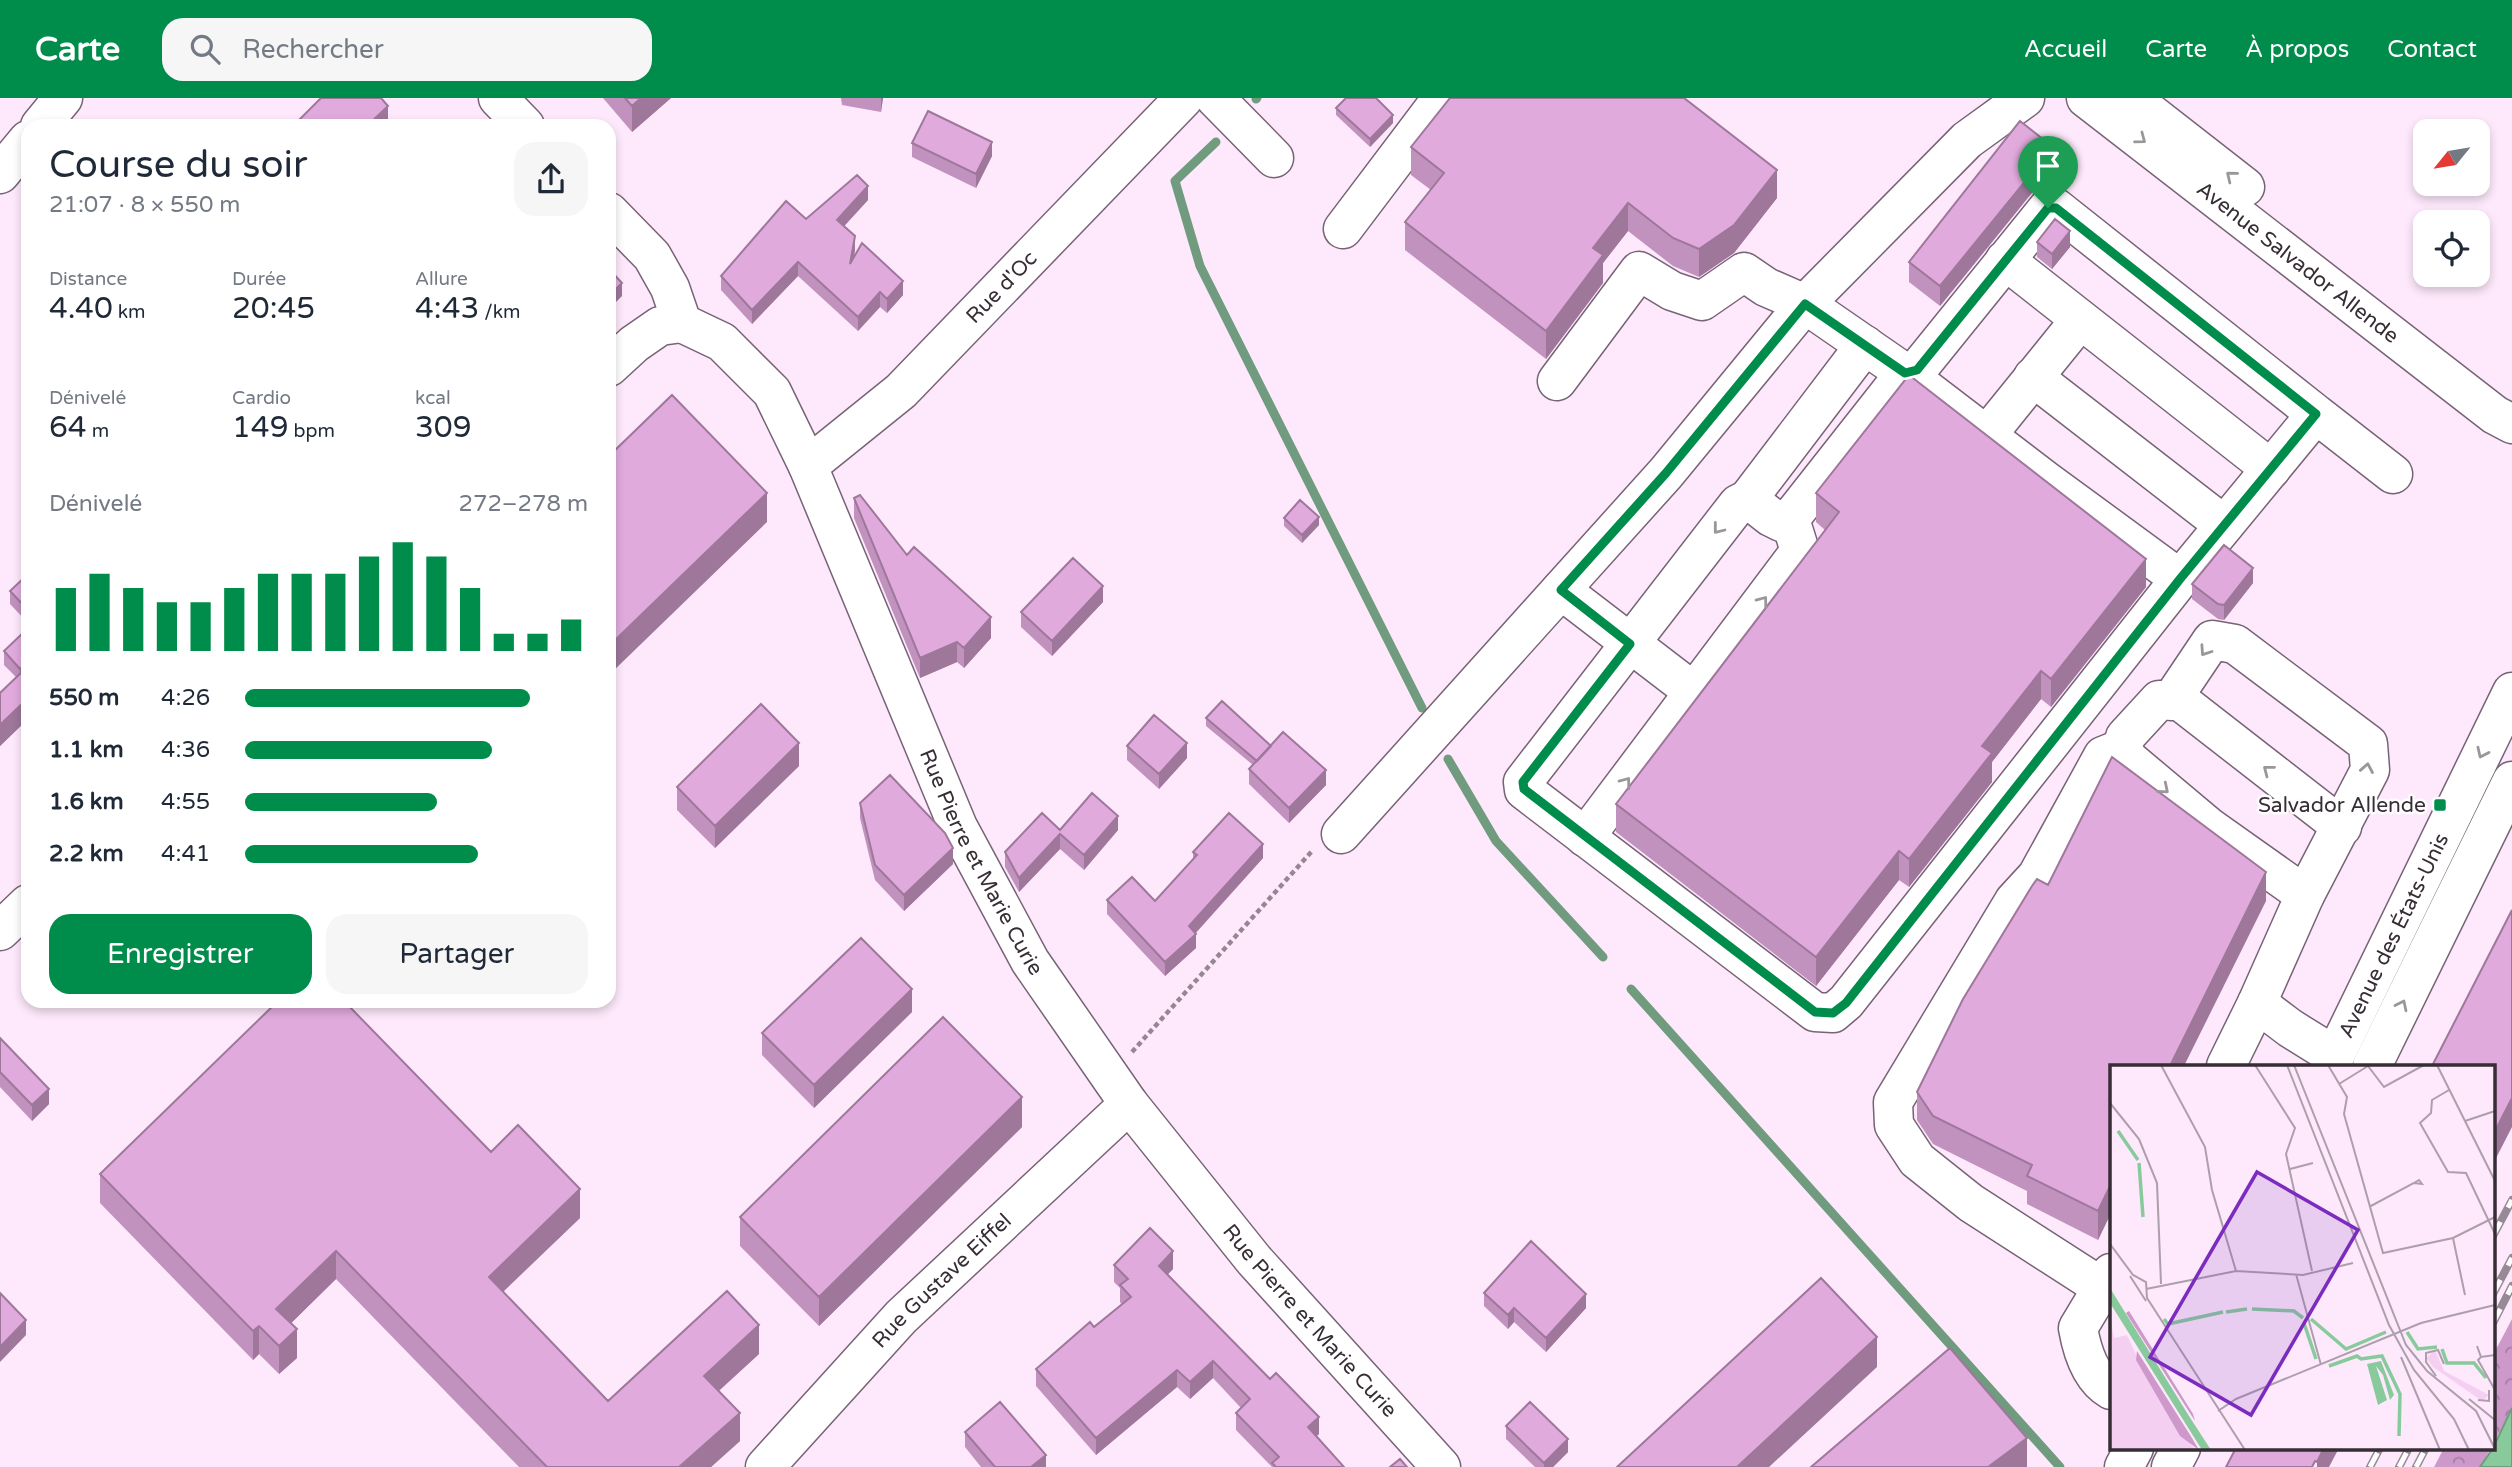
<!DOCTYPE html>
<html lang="fr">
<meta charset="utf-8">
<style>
:root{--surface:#fff;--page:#f6f6f7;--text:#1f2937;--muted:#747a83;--accent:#008c4b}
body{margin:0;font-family:"Varela Round",sans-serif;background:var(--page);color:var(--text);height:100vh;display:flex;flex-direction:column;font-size:26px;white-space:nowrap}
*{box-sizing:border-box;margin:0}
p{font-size:23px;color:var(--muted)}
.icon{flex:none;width:38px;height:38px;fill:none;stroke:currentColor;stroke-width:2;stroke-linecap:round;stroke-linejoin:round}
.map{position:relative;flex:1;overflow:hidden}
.drawer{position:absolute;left:21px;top:21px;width:595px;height:889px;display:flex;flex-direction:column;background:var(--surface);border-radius:21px;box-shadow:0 4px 10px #0003}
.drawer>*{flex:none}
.needle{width:46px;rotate:240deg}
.controls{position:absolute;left:2413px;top:21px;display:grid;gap:14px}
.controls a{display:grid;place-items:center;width:77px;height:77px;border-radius:14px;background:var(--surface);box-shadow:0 4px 10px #0003;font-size:35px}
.pin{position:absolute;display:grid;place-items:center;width:60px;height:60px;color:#fff;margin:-72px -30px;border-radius:50% 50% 50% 0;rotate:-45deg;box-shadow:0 0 7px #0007}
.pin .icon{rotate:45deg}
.round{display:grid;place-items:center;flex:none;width:74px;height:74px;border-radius:21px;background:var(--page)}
.head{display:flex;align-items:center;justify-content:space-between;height:119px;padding:0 28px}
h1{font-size:38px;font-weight:600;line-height:52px}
.metrics{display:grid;grid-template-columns:repeat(3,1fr);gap:10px;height:119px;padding:7px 28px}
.metrics div{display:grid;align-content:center}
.metrics b{font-size:30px;font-weight:600}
.metrics small{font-size:19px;font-weight:400}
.metrics p{font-size:19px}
.chart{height:196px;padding:14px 28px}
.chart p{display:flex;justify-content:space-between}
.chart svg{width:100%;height:126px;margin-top:7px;stroke:var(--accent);stroke-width:6}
.cta{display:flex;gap:14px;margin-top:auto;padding:14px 28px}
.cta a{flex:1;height:80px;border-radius:21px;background:var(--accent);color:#fff;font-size:28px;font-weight:600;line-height:80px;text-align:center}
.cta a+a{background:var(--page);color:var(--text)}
ul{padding:0 28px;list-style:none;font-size:23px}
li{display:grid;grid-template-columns:112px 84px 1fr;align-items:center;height:52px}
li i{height:18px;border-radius:9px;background:var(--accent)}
header{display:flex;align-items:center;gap:42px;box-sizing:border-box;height:98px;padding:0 35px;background:var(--accent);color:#fff}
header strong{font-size:33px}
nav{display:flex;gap:38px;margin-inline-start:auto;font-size:24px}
.search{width:490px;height:63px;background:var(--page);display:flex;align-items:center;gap:18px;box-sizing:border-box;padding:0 24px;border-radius:21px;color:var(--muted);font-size:26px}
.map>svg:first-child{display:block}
.forest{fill:url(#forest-crowns)}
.water{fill:#89ca9d;stroke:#709b7e;stroke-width:2}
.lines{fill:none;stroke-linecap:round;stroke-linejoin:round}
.stream{stroke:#709b7e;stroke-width:9}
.minor-casing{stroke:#776376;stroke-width:41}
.major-casing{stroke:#776376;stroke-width:41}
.highway-casing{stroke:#776376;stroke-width:41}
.path{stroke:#958693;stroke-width:4.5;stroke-dasharray:5 3.5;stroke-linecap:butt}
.minor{stroke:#fff;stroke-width:38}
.major{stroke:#fff;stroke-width:38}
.highway{stroke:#fff;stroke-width:38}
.rail-casing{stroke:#978996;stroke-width:8}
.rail{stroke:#fdfdfd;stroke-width:5;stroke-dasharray:16;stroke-linecap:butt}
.wall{fill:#c292be}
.shaded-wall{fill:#9e779b}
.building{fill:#e1aadd;stroke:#9e779b;stroke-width:2}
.oneway{stroke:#9a969a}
.route-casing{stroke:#fff;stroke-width:14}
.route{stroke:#008c4b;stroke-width:9}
.poi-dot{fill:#008c4b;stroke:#fdfdfd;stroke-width:2.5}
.labels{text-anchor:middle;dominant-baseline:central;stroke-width:5;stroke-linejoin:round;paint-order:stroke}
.street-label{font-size:21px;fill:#362d35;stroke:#fdfdfd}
.poi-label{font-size:21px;fill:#362d35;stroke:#fdfdfd;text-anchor:end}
.inset-river{fill:none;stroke:#89ca9d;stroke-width:3.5}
.inset-road{fill:none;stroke:#ad9eac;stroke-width:2}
.view{fill:#7b2cbf;fill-opacity:0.15;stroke:#7b2cbf;stroke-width:3.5}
.inset-edge{fill:none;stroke:#362d35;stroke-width:3.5}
</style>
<header>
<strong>Carte</strong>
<div class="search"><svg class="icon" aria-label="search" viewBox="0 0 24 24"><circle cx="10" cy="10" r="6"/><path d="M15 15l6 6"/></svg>Rechercher</div>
<nav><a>Accueil</a><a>Carte</a><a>À propos</a><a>Contact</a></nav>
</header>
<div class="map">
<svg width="2512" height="1369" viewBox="0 0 2512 1369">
<defs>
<pattern id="forest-crowns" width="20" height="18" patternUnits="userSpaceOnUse" patternTransform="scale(1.75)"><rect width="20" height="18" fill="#cd98ca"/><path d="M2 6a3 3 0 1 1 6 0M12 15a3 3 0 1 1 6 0" fill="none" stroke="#a77ca5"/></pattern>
</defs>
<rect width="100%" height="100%" fill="#fde9fb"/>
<path class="forest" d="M2512 1221V1310L2493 1346V1257Z
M2444 1350H2491L2480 1369H2434Z"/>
<path class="water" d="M2512 1310V1369H2480L2493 1350Z"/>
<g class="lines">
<path class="stream" d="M1256 1 1257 0
M1216 44 1175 83 1200 168 1422 610
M1448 661 1496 743 1603 859
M1631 891 2060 1369"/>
<defs>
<g id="minor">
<path d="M498 0 525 28"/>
<path d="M1215 0 1274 60"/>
<path id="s1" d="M2086 0 2495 317 2512 326"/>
<path d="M2131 0 2245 89"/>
<path id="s2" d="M609 114 652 158 670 190 682 225 722 244 772 294 808 368 958 729 1030 863 1129 1006 1254 1162 1441 1369"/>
<path d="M1343 131 1442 0"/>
<path d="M2005 162 2271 371"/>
<path d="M609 269 634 246 660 228 682 225"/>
<path d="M2033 279 2224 427"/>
<path d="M1557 283 1639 173 1672 193 1702 203 1744 174 1766 189 1805 206 1905 275 2045 382 2180 481"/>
<path d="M2316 316 2056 110H2048L1917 272 1905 275 1790 421 1781 424 1771 419 1748 401 1738 406 1523 684 1524 692 1815 914 1833 915 1846 904 2180 481 2316 316 2393 376"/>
<path d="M1987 337 2080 222"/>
<path id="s3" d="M808 368 901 293 1184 0"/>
<path d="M1748 401 1865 247"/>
<path d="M1561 492 1694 594"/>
<path d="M2171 603 2212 542 2235 546 2368 646 2370 672 2305 797 2257 905 2226 968"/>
<path d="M1341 736 1666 375 1805 206 1967 42 2025 0"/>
<path d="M1585 739 1800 453 1790 421"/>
<path d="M2305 797 2209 729 2128 661 2123 650 2125 639 2159 602 2180 603 2342 729"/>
<path d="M0 833 28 806"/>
<path d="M2257 905 2290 930 2335 958"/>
<path d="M2111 1175 2078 1230C2082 1253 2090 1280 2111 1292"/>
<path d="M2103 1190 1971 1105 1917 1062 1894 1027 1893 1004 2014 803 2037 778 2103 658 2123 650"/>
<path id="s4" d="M765 1369 901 1219 1129 1006"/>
</g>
<g id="major">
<path id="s5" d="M2330 968 2512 594"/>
<path d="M2372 968 2512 683"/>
<path d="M2124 1369 2134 1350"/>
<path d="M2171 1369 2181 1350"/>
</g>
<path id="highway" d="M40 28 63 0
M0 76 28 42"/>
</defs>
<use href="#minor" class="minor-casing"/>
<use href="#major" class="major-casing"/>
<use href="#highway" class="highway-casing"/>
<path class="path" d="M1132 954 1313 752"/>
<use href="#minor" class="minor"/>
<use href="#major" class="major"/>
<use href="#highway" class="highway"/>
<defs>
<path id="rail" d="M2493 1138 2512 1102
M2493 1196 2512 1160
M2493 1225 2512 1188
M2370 1369 2380 1350
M2399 1369 2409 1350
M2416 1369 2426 1350"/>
</defs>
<use href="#rail" class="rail-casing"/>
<use href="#rail" class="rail"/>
</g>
<path class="wall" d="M603 0H671L632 34Z
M841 0H883L881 14 842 7Z
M1336 10 1393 25 1370 49 1336 17Z
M912 45 992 58 976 90 912 59Z
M1411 49 1777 100 1734 155 1699 179 1673 168 1628 133 1603 165V185L1546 261 1405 152V124L1431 92 1411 77Z
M2053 69 1940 208 1909 184V164Z
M868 102 844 128 855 152 854 160 903 197 887 215 880 209 858 233 798 178 752 226 721 192V178L806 121Z
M2037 144 2070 149 2052 171 2037 159Z
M1816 395 2146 489 2051 609 2041 601 1992 664V684L1909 789 1899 782 1816 888 1616 734V706L1825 432 1816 424Z
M854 400 907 457 991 540 964 570 957 564 920 580 854 420Z
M1284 420 1319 427 1302 445 1284 428Z
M28 476V525L10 506V493Z
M2253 485 2224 522 2218 521 2192 501V486Z
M1103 504 1052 558 1021 529V514Z
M28 530V621L0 648V595L16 579 4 567V553Z
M1206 620 1271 648 1326 687 1289 725 1249 686V671L1253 667 1206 628Z
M1127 648 1187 660 1159 691 1127 662Z
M799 668 715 750 677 712V689Z
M860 705 953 766 904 813 875 782 860 720Z
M1060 732H1118L1084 772 1060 751 1019 794 1005 769V754Z
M1193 754 1263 760 1196 835V850L1165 878 1107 816V802L1155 803 1193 761Z
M2048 787 2266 803 2111 968V1115L2098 1142 2027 1106V1093L1933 1046 1917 1022V994Z
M912 914 814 1010 762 957V935Z
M0 940 49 1006 32 1023 0 989Z
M1022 1029 819 1228 740 1148V1119Z
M491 1054 580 1120 503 1194 608 1303 759 1256 719 1293 740 1343 711 1369H519L336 1181 291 1225 297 1260 279 1276 259 1256 253 1262 100 1105V1076Z
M1114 1167 1173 1171 1168 1176 1319 1336 1316 1338 1344 1369H1272L1236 1332V1315L1241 1310 1213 1280 1190 1301 1177 1289 1096 1357 1036 1288V1271L1094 1229 1122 1207 1120 1204V1190L1114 1184Z
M1484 1195 1586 1210 1546 1254 1514 1224 1508 1231 1484 1208Z
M1506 1328 1568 1354 1553 1369H1535L1506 1341Z
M965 1334 1046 1369H981L965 1349Z"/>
<path class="shaded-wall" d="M641 0H671L632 34V8Z
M881 0H883L881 14Z
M388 8V22L382 28H367Z
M1393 17V25L1370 49V41Z
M992 44V58L976 90V76Z
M2053 49V69L1940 208V188Z
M1777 72V100L1734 155 1699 179V151Z
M868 88V102L837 136V122Z
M1628 105V133L1603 165V185L1546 261V233L1593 150Z
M2070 133V149L2052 171V156Z
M855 138V152L850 180V166Z
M798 164V178L752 226V212Z
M903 183V197L887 215V201Z
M622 185V198L609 211V198Z
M880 194V209L858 233V219Z
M767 395V424L609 577V548Z
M1319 419V427L1302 445V437Z
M2146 461V489L2051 609V581Z
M2253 470V485L2224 522V507Z
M1103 488V504L1052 558V543Z
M991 519V540L964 570V550Z
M957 544V564L920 580V560Z
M28 564V578L20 584V571Z
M2041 573V601L1992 664V684L1909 789V761L1982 648Z
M28 600V621L0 648V627Z
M799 645V668L715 750V728Z
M1187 645V660L1159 691V676Z
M1326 672V687L1289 725V710Z
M1118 718V732L1084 772V757Z
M1060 736V751L1019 794V780Z
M1263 746V760L1189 842V828Z
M953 750V766L904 813V797Z
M1899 753V782L1816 888V859Z
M2266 774V803L2184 968H2170Z
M1196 836V850L1165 878V864Z
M912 891V914L814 1010V987Z
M49 991V1006L32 1023V1007Z
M1022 999V1029L819 1228V1199Z
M2512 1000V1029L2493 1066V1037Z
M2111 1086V1115L2098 1142V1113Z
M580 1091V1120L489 1207V1179Z
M336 1153V1181L276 1240V1211Z
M1173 1153V1171L1159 1185V1168Z
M1586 1196V1210L1546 1254V1240Z
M1514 1210V1224L1508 1231V1217Z
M26 1222V1237L0 1264V1249Z
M759 1227V1256L704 1306V1278Z
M259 1228V1256L253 1262V1233Z
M297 1231V1260L279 1276V1248Z
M1877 1239V1269L1769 1369H1737Z
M1213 1263V1280L1190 1301V1284Z
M1177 1272V1289L1096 1357V1340Z
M740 1315V1343L711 1369H679Z
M1319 1319V1336L1308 1346V1329Z
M2027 1340V1369H1988Z
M1568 1341V1354L1553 1369H1544V1365Z
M2324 1350H2339L2329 1369H2317V1364Z
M1046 1357V1369H1031Z"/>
<path class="building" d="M321 0H381L388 8 367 28H293Z
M625 0H641L632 8Z
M1346 0H1376L1393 17 1370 41 1336 10Z
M1450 0H1684L1777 72 1734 127 1699 151 1673 140 1628 105 1593 150 1603 157 1546 233 1405 124 1444 75 1411 49Z
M928 13 992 44 976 76 912 45Z
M2020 23 2053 49 1940 188 1909 164Z
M857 77 868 88 837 122 855 138 850 166 862 145 903 183 887 201 880 194 858 219 798 164 752 212 721 178 786 103 806 121Z
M2055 121 2070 133 2052 156 2037 144Z
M609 171 622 185 609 198Z
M1909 277 2146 461 2051 581 2041 573 1982 648 1992 655 1909 761 1899 753 1816 859 1616 706 1839 414 1816 395Z
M672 297 767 395 609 548V358Z
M860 397 907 457 914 449 991 519 964 550 957 544 920 560 854 400Z
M1300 402 1319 419 1302 437 1284 420Z
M2224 447 2253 470 2224 507 2218 506 2192 486Z
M1073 460 1103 488 1052 543 1021 514Z
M28 476V512L10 493Z
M28 530V564L20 571 4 553Z
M28 568V600L0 627V595Z
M1222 603 1271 648 1257 663 1206 620Z
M761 606 799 645 715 728 677 689Z
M1154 617 1187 645 1159 676 1127 648Z
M1283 634 1326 672 1289 710 1249 671Z
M2112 659 2266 774 2170 968H2111V1086L2098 1113 2027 1078 2032 1067 1933 1018 1917 994 1963 901 2032 788 2037 781 2048 787Z
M890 677 945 735 953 750 904 797 875 767 860 705Z
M1092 695 1118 718 1084 757 1060 736 1019 780 1005 754 1042 715 1060 732Z
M1229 715 1263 746 1189 828 1196 836 1165 864 1107 802 1132 779 1155 803 1197 757 1193 754Z
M2512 812V1000L2493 1037V968H2432Z
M861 840 912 891 814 987 762 935Z
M278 903H344L491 1054 518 1027 580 1091 489 1179 608 1303 727 1193 759 1227 704 1278 740 1315 679 1369H547L336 1153 276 1211 297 1231 279 1248 259 1228 253 1233 100 1076Z
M943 919 1022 999 819 1199 740 1119Z
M0 940 49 991 32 1007 0 974Z
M1150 1130 1173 1153 1159 1168 1270 1281 1276 1275 1319 1319 1308 1329 1344 1369H1276L1272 1365 1279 1359 1236 1315 1250 1301 1213 1263 1190 1284 1177 1272 1096 1340 1036 1271 1090 1224 1094 1229 1131 1199 1120 1187 1128 1181 1114 1167Z
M1531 1143 1586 1196 1546 1240 1514 1210 1508 1217 1484 1195Z
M1821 1180 1877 1239 1737 1369H1617Z
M0 1195 26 1222 0 1249Z
M1950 1250 2027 1340 1988 1369H1811Z
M1000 1304 1046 1357 1031 1369H995L965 1334Z
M1530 1304 1568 1341 1544 1365 1506 1328Z
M2236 1350H2324L2317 1364 2315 1363 2312 1369H2226Z
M1400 1361 1407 1369H1390Z"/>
<defs><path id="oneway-chevron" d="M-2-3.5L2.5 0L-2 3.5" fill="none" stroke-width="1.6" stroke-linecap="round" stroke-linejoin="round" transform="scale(1.75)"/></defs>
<g class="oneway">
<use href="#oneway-chevron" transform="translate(2141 41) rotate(37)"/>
<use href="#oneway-chevron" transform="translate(2231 78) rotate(-141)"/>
<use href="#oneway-chevron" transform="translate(1718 431) rotate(128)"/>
<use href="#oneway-chevron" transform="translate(1763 503) rotate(-53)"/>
<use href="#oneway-chevron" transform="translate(2205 553) rotate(124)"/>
<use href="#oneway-chevron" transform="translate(2482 655) rotate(115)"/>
<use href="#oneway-chevron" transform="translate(2367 670) rotate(-80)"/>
<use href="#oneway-chevron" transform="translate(2268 672) rotate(-142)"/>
<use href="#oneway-chevron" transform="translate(1626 684) rotate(-53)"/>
<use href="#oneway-chevron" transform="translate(2164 691) rotate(40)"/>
<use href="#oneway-chevron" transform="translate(2402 907) rotate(-64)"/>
</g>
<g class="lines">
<defs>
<path id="route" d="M2048 110H2056L2316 316 2180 481 1846 905 1833 915 1815 914 1524 691 1523 684 1630 546 1561 492 1666 375 1805 206 1905 275 1917 272Z"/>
</defs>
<use href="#route" class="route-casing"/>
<use href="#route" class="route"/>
</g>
<rect class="poi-dot" x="2433" y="700" width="14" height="14" rx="3.5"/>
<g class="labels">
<g class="street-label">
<text stroke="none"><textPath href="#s1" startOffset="268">Avenue Salvador Allende</textPath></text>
<text stroke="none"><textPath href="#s3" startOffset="264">Rue d'Oc</textPath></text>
<text stroke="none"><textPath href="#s2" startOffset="765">Rue Pierre et Marie Curie</textPath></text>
<text stroke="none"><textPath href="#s5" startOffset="145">Avenue des États-Unis</textPath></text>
<text stroke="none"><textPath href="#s4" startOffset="257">Rue Gustave Eiffel</textPath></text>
<text stroke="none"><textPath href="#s2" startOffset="1332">Rue Pierre et Marie Curie</textPath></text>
</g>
<g class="poi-label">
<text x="2426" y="707">Salvador Allende</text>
</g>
</g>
<g transform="translate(2110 967)">
<rect width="385" height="385" fill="#fde9fb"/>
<path d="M0 251 4 273 17 270 39 317 85 385H0ZM325 285 334 306 379 330 372 336 323 302 316 293Z" fill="#f5cff2"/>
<path d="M19 246 83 349 85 356 16 248ZM27 286 82 373 89 385 70 371 26 295Z" fill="#cd98ca"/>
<path d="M0 223 79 351 101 385H92L0 238ZM271 296 284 330 280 335 273 310 266 301 277 335 268 340 257 299Z" fill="#89ca9d"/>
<path class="inset-river" d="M8 66 28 95M29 98 33 152M142 244 184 246 193 253M116 247 137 244M54 254 58 259 113 247M201 254 236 284 276 267M194 258 206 294M297 267 308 284 327 282M332 284 337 298H364L376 313M219 301 247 291 251 294 272 291 290 329 289 371"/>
<path class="inset-road" d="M51 0 95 82 102 125 126 206M145 0 185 63 176 89 202 206M177 0 279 260 304 305 344 354 359 385M184 0 296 280 317 306 366 346 385 384M218 0 237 32 234 49 273 188 343 173 385 152M327 0 385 116M229 19 258 1 274 22 314 0M339 25 322 35 321 48 310 58 338 107 356 108 385 169M0 38 29 74 47 118 51 219M355 56 385 46M180 104 203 98M259 142 304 118 309 115 312 119 304 118M343 173 355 230M0 179 23 210 36 217 37 233 135 385M186 209 211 300M20 211 36 236M36 224 126 206 193 210 243 198M367 281 371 292 385 290M291 292 330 385M371 292 368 295 385 325M326 311 316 297V288L328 285 334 299M359 334 385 355M368 335 379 336V325M108 346 126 334 311 258 385 240"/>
<path class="view" d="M147 107 248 165 141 350 40 292Z"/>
<rect width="385" height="385" class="inset-edge"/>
</g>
</svg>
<div class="controls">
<a><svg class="needle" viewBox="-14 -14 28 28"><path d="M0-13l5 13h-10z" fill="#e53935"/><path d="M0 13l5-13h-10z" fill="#747a83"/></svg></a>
<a><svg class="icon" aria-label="locate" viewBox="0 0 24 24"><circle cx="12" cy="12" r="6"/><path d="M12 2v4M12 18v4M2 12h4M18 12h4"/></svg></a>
</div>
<div class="pin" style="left:2048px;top:110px;background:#1e9e55"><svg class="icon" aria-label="arrive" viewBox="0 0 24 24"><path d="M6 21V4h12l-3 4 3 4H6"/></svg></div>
<section class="drawer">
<div class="head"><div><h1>Course du soir</h1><p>21:07 · 8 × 550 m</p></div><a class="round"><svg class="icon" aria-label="share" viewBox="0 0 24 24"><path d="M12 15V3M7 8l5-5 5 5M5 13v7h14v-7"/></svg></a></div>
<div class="metrics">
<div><p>Distance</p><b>4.40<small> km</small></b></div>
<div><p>Durée</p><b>20:45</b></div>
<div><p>Allure</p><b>4:43<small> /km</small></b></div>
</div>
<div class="metrics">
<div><p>Dénivelé</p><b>64<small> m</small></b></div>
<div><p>Cardio</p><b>149<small> bpm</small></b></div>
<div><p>kcal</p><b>309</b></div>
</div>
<div class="chart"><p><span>Dénivelé</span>272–278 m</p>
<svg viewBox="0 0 160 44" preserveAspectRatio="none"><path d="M5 44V22M15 44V17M25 44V22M35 44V27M45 44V27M55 44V22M65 44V17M75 44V17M85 44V17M95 44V11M105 44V6M115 44V11M125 44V22M135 44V38M145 44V38M155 44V33"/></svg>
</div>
<ul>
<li><b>550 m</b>4:26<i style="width:83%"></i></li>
<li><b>1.1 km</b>4:36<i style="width:72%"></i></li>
<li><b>1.6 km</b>4:55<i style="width:56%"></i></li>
<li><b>2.2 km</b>4:41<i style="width:68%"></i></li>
</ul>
<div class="cta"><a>Enregistrer</a><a>Partager</a></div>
</section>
</div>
